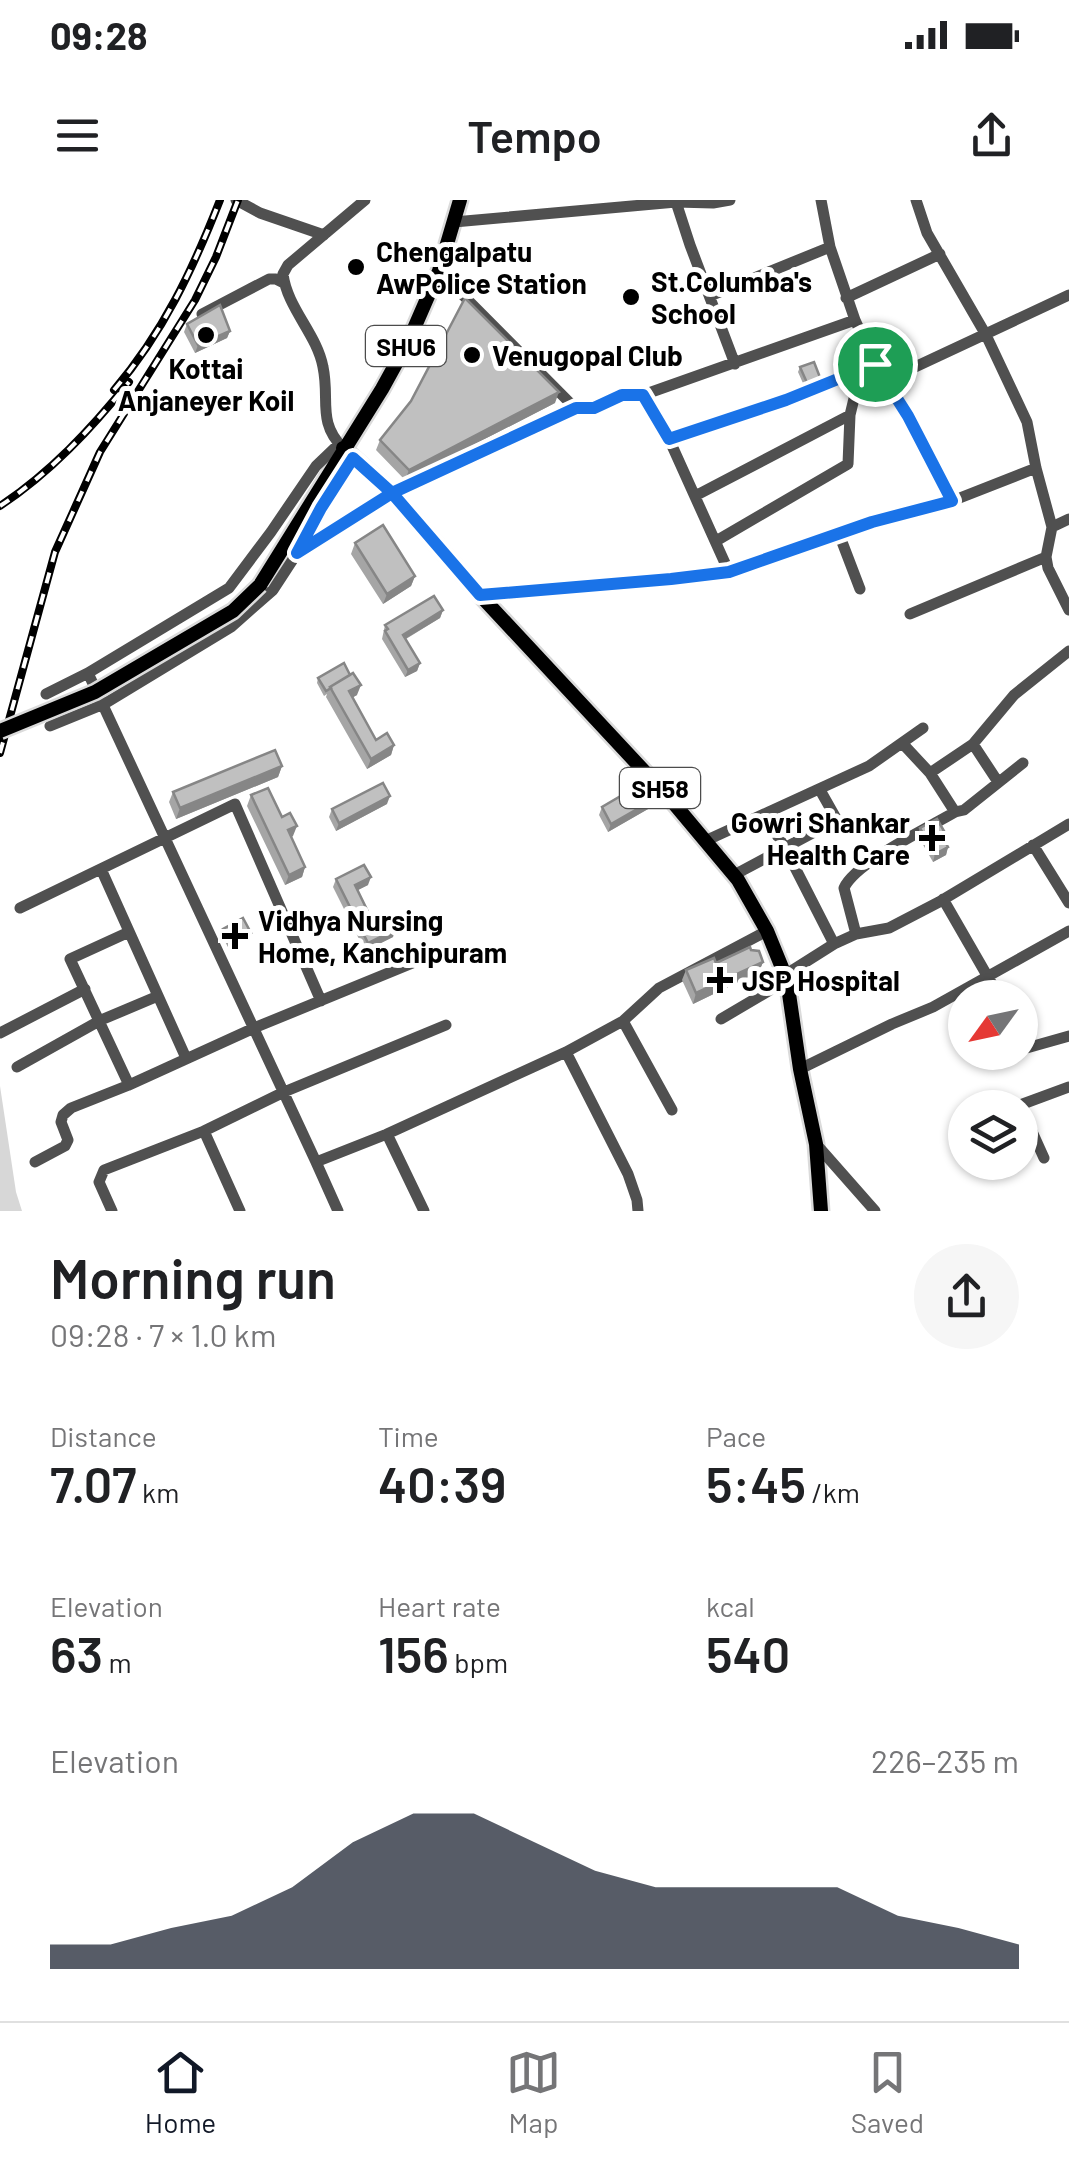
<!DOCTYPE html>
<meta charset="utf-8">
<style>
:root{--surface:#fff;--page:#f6f6f6;--text:#202124;--muted:#757577;--line:#e0e0e0;--accent:#111827}
body{margin:0;font-family:Barlow,sans-serif;background:var(--page);color:var(--text);height:100vh;display:flex;flex-direction:column;font-size:38px;white-space:nowrap}
*{box-sizing:border-box;margin:0}
p{font-size:32px;color:var(--muted)}
.icon{flex:none;width:55px;height:55px;fill:none;stroke:currentColor;stroke-width:2;stroke-linecap:round;stroke-linejoin:round}
.map{position:relative;height:1011px;overflow:hidden}
.sheet{display:flex;flex-direction:column;background:var(--surface);flex:1}
.sheet>*{flex:none}
.needle{width:65px;rotate:237deg}
.controls{position:absolute;left:948px;top:780px;display:grid;gap:20px}
.controls a{display:grid;place-items:center;width:90px;height:90px;border-radius:50%;background:var(--surface);box-shadow:0 2px 8px #0004;font-size:50px}
.pin{position:absolute;display:grid;place-items:center;width:85px;height:85px;color:#fff;margin:-42px;border:5px solid #fff;border-radius:50%;box-shadow:0 2px 10px #0007}
.round{display:grid;place-items:center;flex:none;width:105px;height:105px;border-radius:52px;background:var(--page)}
.summary{display:flex;align-items:center;justify-content:space-between;height:170px;padding:0 50px}
h1{font-size:55px;font-weight:600;line-height:75px}
.metrics{display:grid;grid-template-columns:repeat(3,1fr);gap:15px;height:170px;padding:10px 50px}
.metrics div{display:grid;align-content:center}
.metrics b{font-size:50px;font-weight:600}
.metrics small{font-size:28px;font-weight:400}
.metrics p{font-size:28px}
.chart{height:280px;padding:20px 50px}
.chart p{display:flex;justify-content:space-between}
.chart svg{width:100%;height:180px;margin-top:10px;fill:var(--accent);opacity:.7}
.status{display:flex;justify-content:space-between;align-items:center;height:70px;padding:0 50px;background:var(--surface);direction:ltr}
.status svg{height:28px;fill:currentColor}
header{display:flex;justify-content:space-between;align-items:center;height:130px;padding:0 50px;background:var(--surface);font-size:45px;font-weight:600}
.tabs{display:flex;justify-content:space-around;align-items:center;height:140px;border-top:2px solid var(--line);background:var(--surface);font-size:28px;color:var(--muted)}
.tabs a{display:grid;justify-items:center;gap:5px}
.tabs .current{color:var(--accent)}
.map>svg:first-child{display:block}
.green{fill:#d7d7d7}
.lines{fill:none;stroke-linecap:round;stroke-linejoin:round}
.major-casing{stroke:#dbdbdb;stroke-width:19}
.minor{stroke:#505050;stroke-width:11}
.major{stroke:#000;stroke-width:14}
.rail-casing{stroke:#000;stroke-width:8}
.rail{stroke:#fff;stroke-width:4;stroke-dasharray:11;stroke-linecap:butt}
.major-bridge-casing{stroke:#dbdbdb;stroke-width:19;stroke-linecap:butt}
.major-bridge{stroke:#000;stroke-width:14}
.wall{fill:#a5a5a5}
.shaded-wall{fill:#868686}
.building{fill:#c0c0c0;stroke:#868686;stroke-width:2.5}
.route-casing{stroke:#fff;stroke-width:20}
.route{stroke:#1a73e8;stroke-width:12}
.poi-dot{fill:#000;stroke:#fff;stroke-width:4}
.labels{text-anchor:middle;dominant-baseline:central;stroke-width:10;stroke-linejoin:round;paint-order:stroke}
.shield{fill:#fff;stroke:#4c4c4c;stroke-width:2.5}
.shield-label{font-size:25px;font-weight:bold;fill:#000}
.poi-label{font-size:28px;font-weight:bold;fill:#000;stroke:#fff;text-anchor:start}
</style>
<div class="status"><b>09:28</b><svg viewBox="0 0 49 12"><path d="M0 12V9h3v3zM5 12V6h3v6zM10 12V3h3v9zM15 12V0h3v12zM26 1h20v11H26zM47 4h2v5h-2z"/></svg></div>
<header><svg class="icon" aria-label="menu" viewBox="0 0 24 24"><path d="M4 6h16M4 12h16M4 18h16"/></svg>Tempo<svg class="icon" aria-label="share" viewBox="0 0 24 24"><path d="M12 15V3M7 8l5-5 5 5M5 13v7h14v-7"/></svg></header>
<div class="map">
<svg width="1069" height="1011" viewBox="0 0 1069 1011">
<rect width="100%" height="100%" fill="#fff"/>
<path class="green" d="M0 886 16 992 22 1011H0Z"/>
<g class="lines">
<defs>
<path id="major" d="M343 248 392 293 480 395 671 600 738 680 767 731 787 780 800 869 816 944 821 1011
M260 385 382 189 409 140 439 71 460 0"/>
</defs>
<use href="#major" class="major-casing"/>
<path class="minor" d="M236 0 260 13 324 35
M821 0 830 47 855 120 875 164 908 215 952 301
M916 0 927 33 986 135 1027 222 1036 268 1052 327 1046 357 1048 368 1069 410
M676 2 690 45 735 164
M454 22 676 2 713 3 730 0
M439 71 575 208H594L622 195H643L669 239 729 372
M710 96 830 47
M846 98 940 54
M202 114 269 79H276L284 83
M885 181 1069 95
M643 195 855 120
M669 239 786 200 871 165
M339 244 316 266 271 332 229 388 88 473 316 962 387 934 566 852 623 821 659 788 767 731
M343 248C317 222 330 200 323 167 317 134 287 108 283 74L288 65 365 0
M695 296 850 215
M1052 327 1069 319
M839 334 860 389
M716 341 848 264 850 215 858 182 875 164
M300 351 392 293 575 208
M480 395 671 379 729 372 873 322 952 301 1036 268
M910 414 1046 357
M46 494 88 473
M50 526 104 504 231 427 273 390 305 341 321 308 353 257
M903 544 930 573 955 612
M973 544 998 582
M930 573 973 544 1014 495 1069 451
M764 614 785 648 834 744
M705 641 869 566 923 528
M1033 645 1069 703
M101 669 186 858
M734 675 837 620 820 590
M943 699 1000 798
M20 708 235 604 321 801
M129 732 70 759 129 885
M856 734 844 688C856 662 928 628 955 612L964 610 1023 563
M785 775 834 744 856 734 889 728 939 702 1069 624
M721 819 787 780
M623 821 672 910
M0 833 85 789
M1020 844 1023 849 1069 836
M566 852 628 974 637 1000 638 1011
M17 867 101 820 158 796
M800 869 892 824 933 807 1069 731
M387 934 424 1011
M816 944 875 1011
M1044 958 1020 905 1069 887
M35 962 65 946 68 940 61 922 63 915 71 908 129 885 254 828 415 762
M316 962 338 1011
M112 1011 99 982 104 970 204 931
M240 1011 204 931 284 892 446 825"/>
<use href="#major" class="major"/>
<defs>
<path id="rail" d="M114 190C163 133 193 69 220 0
M0 306C50 273 91 229 129 182
M0 553 55 352 100 252 195 100 216 57 238 0"/>
</defs>
<use href="#rail" class="rail-casing"/>
<use href="#rail" class="rail"/>
<defs>
<path id="major-bridge" d="M0 531 95 492 233 411 260 385"/>
</defs>
<use href="#major-bridge" class="major-bridge-casing"/>
<use href="#major-bridge" class="major-bridge"/>
</g>
<path class="wall" d="M187 124 230 131 227 138 195 153 184 132Z
M800 167 819 185 806 190 798 172Z
M555 203 405 280 376 250 380 240Z
M355 343 415 376 411 386 383 404 351 354Z
M443 410 440 418 406 439 420 463 417 471 405 477 382 439 385 425Z
M318 478 357 495 353 497 376 540 394 545 391 555 367 569 326 497 327 494 324 496 317 483Z
M282 566 278 577 176 619 169 602 173 592Z
M251 595 282 617 293 636 291 637 305 667 302 677 285 685 247 606Z
M387 604 336 631 329 617 332 609Z
M655 605 608 632 599 615 602 607Z
M920 628 942 636 948 647 946 655 933 662 918 636Z
M336 679 368 685 358 690 374 724 393 737 365 751 333 687Z
M223 729 251 733 249 738 229 749 221 734Z
M751 750 763 762 759 772 693 804 682 780 686 770 716 763Z"/>
<path class="shaded-wall" d="M230 131 227 138 195 153 198 145Z
M821 180 819 185 806 190 808 185Z
M559 192 555 203 405 280 409 270Z
M415 376 411 386 383 404 387 394Z
M443 410 440 418 400 442 403 435Z
M420 463 417 471 405 477 408 470Z
M361 485 357 495 345 502 349 491Z
M394 545 391 555 367 569 371 559Z
M282 566 278 577 176 619 180 608Z
M390 596 387 604 336 631 339 623Z
M658 597 655 605 608 632 611 624Z
M297 626 293 636 284 641 288 630Z
M948 647 946 655 933 662 935 654Z
M305 667 302 677 285 685 289 675Z
M371 677 368 685 352 693 355 685Z
M396 729 393 737 365 751 368 743Z
M251 733 249 738 229 749 231 743Z
M763 762 759 772 693 804 696 793Z"/>
<path class="building" d="M465 98 559 192 409 270 380 240 411 201Z
M220 105 230 131 198 145 187 124Z
M814 162 821 180 808 185 800 167Z
M383 325 415 376 387 394 355 343Z
M434 396 443 410 403 435 420 463 408 470 385 431 388 429 385 425Z
M344 463 350 475 330 487 331 488 326 491 318 478Z
M353 473 361 485 349 491 376 540 387 533 394 545 371 559 330 487Z
M275 550 282 566 180 608 173 592Z
M648 580 658 597 611 624 602 607Z
M383 583 390 596 339 623 332 609Z
M268 588 282 617 290 613 297 626 288 630 305 667 289 675 251 595Z
M937 619 944 631 940 633 948 647 935 654 920 628Z
M364 665 371 677 355 685 374 724 389 717 396 729 368 743 336 679Z
M243 718 251 733 231 743 223 729Z
M750 747 751 750 759 751 763 762 696 793 686 770 714 758 716 763Z"/>
<g class="lines">
<defs>
<path id="route" d="M875 164 786 200 669 239 643 195H622L594 208H576L392 293 353 258 321 308 297 353 392 293 480 395 671 379 729 372 872 322 952 301 908 216 875 164"/>
</defs>
<use href="#route" class="route-casing"/>
<use href="#route" class="route"/>
</g>
<g class="poi-dot">
<circle cx="356" cy="67" r="10"/>
<circle cx="631" cy="97" r="10"/>
<circle cx="206" cy="135" r="10"/>
<circle cx="472" cy="155" r="10"/>
<path d="M927 623h10v10h10v10h-10v10h-10v-10h-10v-10h10z"/>
<path d="M230 721h10v10h10v10h-10v10h-10v-10h-10v-10h10z"/>
<path d="M715 765h10v10h10v10h-10v10h-10v-10h-10v-10h10z"/>
</g>
<g class="labels">
<g class="shield">
<rect x="366" y="126" width="80" height="40" rx="8"/>
<rect x="620" y="568" width="80" height="40" rx="8"/>
</g>
<g class="shield-label">
<text x="406" y="146">SHU6</text>
<text x="660" y="588">SH58</text>
</g>
<g class="poi-label">
<text x="376" y="51">Chengalpatu<tspan x="376" dy="32">AwPolice Station</tspan></text>
<text x="651" y="81">St.Columba's<tspan x="651" dy="32">School</tspan></text>
<text x="492" y="155">Venugopal Club</text>
<text x="206" y="168" text-anchor="middle">Kottai<tspan x="206" dy="32">Anjaneyer Koil</tspan></text>
<text x="910" y="622" text-anchor="end">Gowri Shankar<tspan x="910" dy="32">Health Care</tspan></text>
<text x="258" y="720">Vidhya Nursing<tspan x="258" dy="32">Home, Kanchipuram</tspan></text>
<text x="742" y="780">JSP Hospital</text>
</g>
</g>
</svg>
<div class="controls">
<a><svg class="needle" viewBox="-14 -14 28 28"><path d="M0-13l5 13h-10z" fill="#e53935"/><path d="M0 13l5-13h-10z" fill="#757577"/></svg></a>
<a><svg class="icon" aria-label="layers" viewBox="0 0 24 24"><path d="M12 4l9 5-9 5-9-5zM3 14l9 5 9-5"/></svg></a>
</div>
<div class="pin" style="left:875px;top:164px;background:#1e9e55"><svg class="icon" aria-label="arrive" viewBox="0 0 24 24"><path d="M6 21V4h12l-3 4 3 4H6"/></svg></div>
</div>
<section class="sheet">
<div class="summary"><div><h1>Morning run</h1><p>09:28 · 7 × 1.0 km</p></div><a class="round"><svg class="icon" aria-label="share" viewBox="0 0 24 24"><path d="M12 15V3M7 8l5-5 5 5M5 13v7h14v-7"/></svg></a></div>
<div class="metrics">
<div><p>Distance</p><b>7.07<small> km</small></b></div>
<div><p>Time</p><b>40:39</b></div>
<div><p>Pace</p><b>5:45<small> /km</small></b></div>
</div>
<div class="metrics">
<div><p>Elevation</p><b>63<small> m</small></b></div>
<div><p>Heart rate</p><b>156<small> bpm</small></b></div>
<div><p>kcal</p><b>540</b></div>
</div>
<div class="chart"><p><span>Elevation</span>226–235 m</p>
<svg viewBox="0 0 160 44" preserveAspectRatio="none"><path d="M0 44V38L10 38L20 34L30 31L40 24L50 13L60 6L70 6L80 13L90 20L100 24L110 24L120 24L130 24L140 31L150 34L160 38V44z"/></svg>
</div>
</section>
<nav class="tabs">
<a class="current"><svg class="icon" aria-label="home" viewBox="0 0 24 24"><path d="M3 11l9-7 9 7M6 9v11h12V9"/></svg>Home</a>
<a><svg class="icon" aria-label="map" viewBox="0 0 24 24"><path d="M3 6l6-2 6 2 6-2v14l-6 2-6-2-6 2zM9 4v14M15 6v14"/></svg>Map</a>
<a><svg class="icon" aria-label="saved" viewBox="0 0 24 24"><path d="M7 4h10v16l-5-4-5 4z"/></svg>Saved</a>
</nav>
